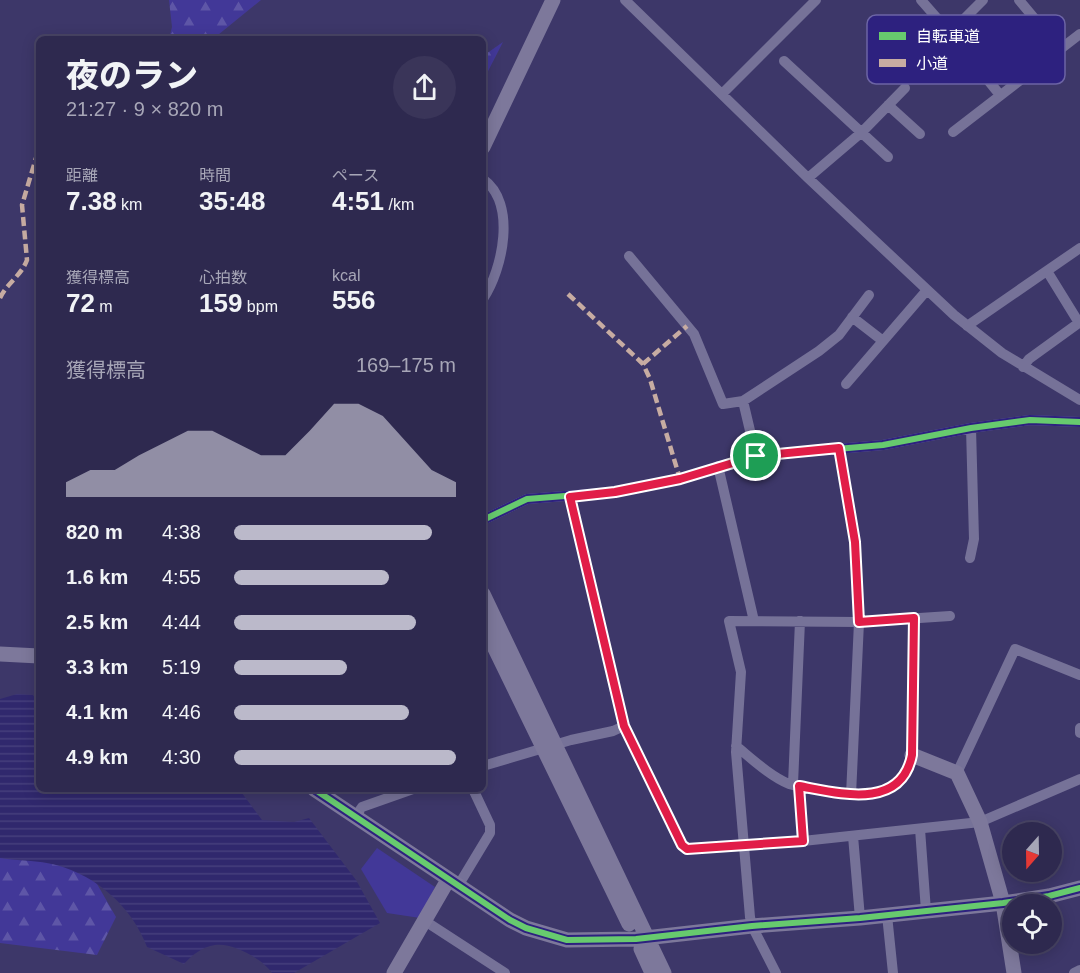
<!DOCTYPE html>
<html lang="ja">
<meta charset="utf-8">
<style>
:root{--surface:#2e294f;--page:#3a3559;--text:#f1f3f6;--muted:#a7a6b7;--line:#494566;--accent:#bbb9ca}
body{margin:0;font-family:Helvetica,"Noto Sans JP",sans-serif;background:var(--page);color:var(--text);height:100vh;display:flex;flex-direction:column;font-size:22px;white-space:nowrap}
*{box-sizing:border-box;margin:0}
p{font-size:20px;color:var(--muted)}
.icon{flex:none;width:33px;height:33px;fill:none;stroke:currentColor;stroke-width:2;stroke-linecap:round;stroke-linejoin:round}
.map{position:relative;flex:1;overflow:hidden}
.details{position:absolute;left:36px;top:36px;width:450px;height:756px;display:flex;flex-direction:column;background:var(--surface);border-radius:9px;box-shadow:0 3px 15px #0003,0 0 0 2px var(--line)}
.details>*{flex:none}
.needle{width:39px;rotate:200deg}
.fabs{position:absolute;left:1002px;top:822px;display:grid;gap:12px}
.fabs a{display:grid;place-items:center;width:60px;height:60px;border-radius:50%;background:var(--surface);box-shadow:0 3px 15px #0003,0 0 0 2px var(--line);font-size:30px}
.pin{position:absolute;display:grid;place-items:center;width:51px;height:51px;color:#fff;margin:-26px;border:3px solid #fff;border-radius:50%;box-shadow:0 2px 6px #0007}
.round{display:grid;place-items:center;flex:none;width:63px;height:63px;border-radius:32px;background:var(--page)}
.head{display:flex;align-items:center;justify-content:space-between;height:102px;padding:0 30px}
h1{font-size:33px;font-weight:800;line-height:45px}
.figures{display:grid;grid-template-columns:repeat(3,1fr);gap:9px;height:102px;padding:6px 30px}
.figures div{display:grid;align-content:center}
.figures b{font-size:26px;font-weight:800}
.figures small{font-size:16px;font-weight:400}
.figures p{font-size:16px}
.chart{height:168px;padding:12px 30px}
.chart p{display:flex;justify-content:space-between}
.chart svg{width:100%;height:108px;margin-top:6px;fill:var(--accent);opacity:.7}
ul{padding:0 30px;list-style:none;font-size:20px}
li{display:grid;grid-template-columns:96px 72px 1fr;align-items:center;height:45px}
li i{height:15px;border-radius:8px;background:var(--accent)}
.map>svg:first-child{display:block}
.forest{fill:url(#forest-firs)}
.park{fill:#423898}
.water{fill:url(#water-rules)}
.lines{fill:none;stroke-linecap:round;stroke-linejoin:round}
.street{stroke:#767298;stroke-width:10}
.secondary{stroke:#7d789b;stroke-width:15}
.quiet{stroke:#c7aca2;stroke-width:4.5;stroke-dasharray:9 4.5;stroke-linecap:butt}
.cycleway-casing{stroke:#2d217f;stroke-width:10}
.cycleway{stroke:#67ca6e;stroke-width:6}
.route-casing{stroke:#fff;stroke-width:12}
.route{stroke:#e11d48;stroke-width:8}
.key{fill:#2d217f;stroke:#6c64a5;stroke-width:1.5}
.key-label{font-size:16px;fill:#fff}
</style>
<div class="map">
<svg width="1080" height="973" viewBox="0 0 1080 973">
<defs>
<pattern id="forest-firs" width="22" height="20" patternUnits="userSpaceOnUse" patternTransform="scale(1.5)"><rect width="22" height="20" fill="#423898"/><path d="M5 1l3.5 6h-7zM16 11l3.5 6h-7z" fill="#5e56a7"/></pattern>
<pattern id="water-rules" width="6" height="5" patternUnits="userSpaceOnUse" patternTransform="scale(1.5)"><rect width="6" height="5" fill="#30286d"/><path d="M0 2.5h6" fill="none" stroke="#453e7c"/></pattern>
</defs>
<rect width="100%" height="100%" fill="#3d3769"/>
<path class="forest" d="M169 0H261L213 39H169L172 27Z
M503 42 483 81V56Z
M0 844 93 877 116 917 97 955 0 943Z"/>
<path class="park" d="M377 848 435 887 420 918 387 913 361 869Z"/>
<path class="water" d="M17 694 33 695 39 705V789H239L262 820 294 822 309 818 356 880 380 923 294 973H272C263 959 232 942 215 945 202 947 192 955 184 964L147 947C132 907 97 876 56 865 39 860 18 861 0 858V699Z"/>
<g class="lines">
<path class="street" d="M625 0 808 178 954 315 1002 353 1080 400
M921 0 950 33 1000 95
M1019 0 1060 49
M950 33 983 0
M784 61 888 157
M722 94 816 0
M888 105 920 134
M953 132 1080 34
M808 178 862 132 905 88
M483 179C517 203 503 269 483 299
M629 256 694 334 723 404 743 401 819 351 839 335 869 295
M1047 271 1079 323
M852 317 883 341
M967 326 1080 248
M1023 367 1029 359 1080 322
M846 384 927 290
M743 401 756 456
M839 448 855 542 859 622 851 795
M718 466 754 621
M570 497 624 726 682 845 687 849 803 841 980 822 1080 779
M483 520 527 499 615 492 680 479 756 456 883 445 971 428 1030 420 1080 422
M970 558 974 539 971 428
M1080 728V733
M736 746C752 759 770 776 789 784 799 787 811 788 821 790 858 797 903 801 912 755L914 618
M483 766 571 740 613 731 624 726
M957 773 1015 649 1080 675
M793 784 800 621
M799 786 803 841
M355 817 362 807 413 789
M920 829 926 911
M853 836 860 918
M458 886 490 833V825L473 789
M887 915 893 973
M425 921 505 973
M776 973 752 926 750 917 736 752 741 672 729 621 859 622 950 616
M1074 973 1080 970"/>
<path class="secondary" d="M483 147 553 0
M483 594 664 973
M483 624 629 924
M0 654 39 656
M912 755 957 773 980 822 1003 903 1014 973
M314 789 510 920 526 928 567 940 636 939 752 926 860 918 1003 903 1049 896 1080 888
M641 949 652 973
M394 973 448 880"/>
<path class="quiet" d="M568 294 643 364 650 379 680 479
M0 298C7 283 21 276 27 260L22 205 36 158
M643 364 687 326"/>
<defs>
<path id="cycleway" d="M483 520 527 499 615 492 680 479 756 456 883 445 971 428 1030 420 1080 422
M314 789 510 920 526 928 567 940 636 939 752 926 860 918 1003 903 1049 896 1080 888"/>
</defs>
<use href="#cycleway" class="cycleway-casing"/>
<use href="#cycleway" class="cycleway"/>
</g>
<g class="lines">
<defs>
<path id="route" d="M839 448 855 542 859 622 914 618 912 755C901 811 838 793 799 786L803 841 687 849 682 845 624 726 570 497 615 492 680 479 756 456Z"/>
</defs>
<use href="#route" class="route-casing"/>
<use href="#route" class="route"/>
</g>
<rect x="867" y="15" width="198" height="69" rx="9" class="key"/>
<rect x="879" y="32" width="27" height="8" fill="#67ca6e"/>
<rect x="879" y="59" width="27" height="8" fill="#c7aca2"/>
<g class="key-label">
<text x="916" y="42">自転車道</text>
<text x="916" y="69">小道</text>
</g>
</svg>
<div class="fabs">
<a><svg class="needle" viewBox="-14 -14 28 28"><path d="M0-13l5 13h-10z" fill="#e53935"/><path d="M0 13l5-13h-10z" fill="#a7a6b7"/></svg></a>
<a><svg class="icon" aria-label="locate" viewBox="0 0 24 24"><circle cx="12" cy="12" r="6"/><path d="M12 2v4M12 18v4M2 12h4M18 12h4"/></svg></a>
</div>
<div class="pin" style="left:756px;top:456px;background:#1e9e55"><svg class="icon" aria-label="arrive" viewBox="0 0 24 24"><path d="M6 21V4h12l-3 4 3 4H6"/></svg></div>
<section class="details">
<div class="head"><div><h1>夜のラン</h1><p>21:27 · 9 × 820 m</p></div><a class="round"><svg class="icon" aria-label="share" viewBox="0 0 24 24"><path d="M12 15V3M7 8l5-5 5 5M5 13v7h14v-7"/></svg></a></div>
<div class="figures">
<div><p>距離</p><b>7.38<small> km</small></b></div>
<div><p>時間</p><b>35:48</b></div>
<div><p>ペース</p><b>4:51<small> /km</small></b></div>
</div>
<div class="figures">
<div><p>獲得標高</p><b>72<small> m</small></b></div>
<div><p>心拍数</p><b>159<small> bpm</small></b></div>
<div><p>kcal</p><b>556</b></div>
</div>
<div class="chart"><p><span>獲得標高</span>169–175 m</p>
<svg viewBox="0 0 160 44" preserveAspectRatio="none"><path d="M0 44V38L10 33L20 33L30 27L40 22L50 17L60 17L70 22L80 27L90 27L100 17L110 6L120 6L130 11L140 22L150 33L160 38V44z"/></svg>
</div>
<ul>
<li><b>820 m</b>4:38<i style="width:89%"></i></li>
<li><b>1.6 km</b>4:55<i style="width:70%"></i></li>
<li><b>2.5 km</b>4:44<i style="width:82%"></i></li>
<li><b>3.3 km</b>5:19<i style="width:51%"></i></li>
<li><b>4.1 km</b>4:46<i style="width:79%"></i></li>
<li><b>4.9 km</b>4:30<i style="width:100%"></i></li>
</ul>
</section>
</div>
